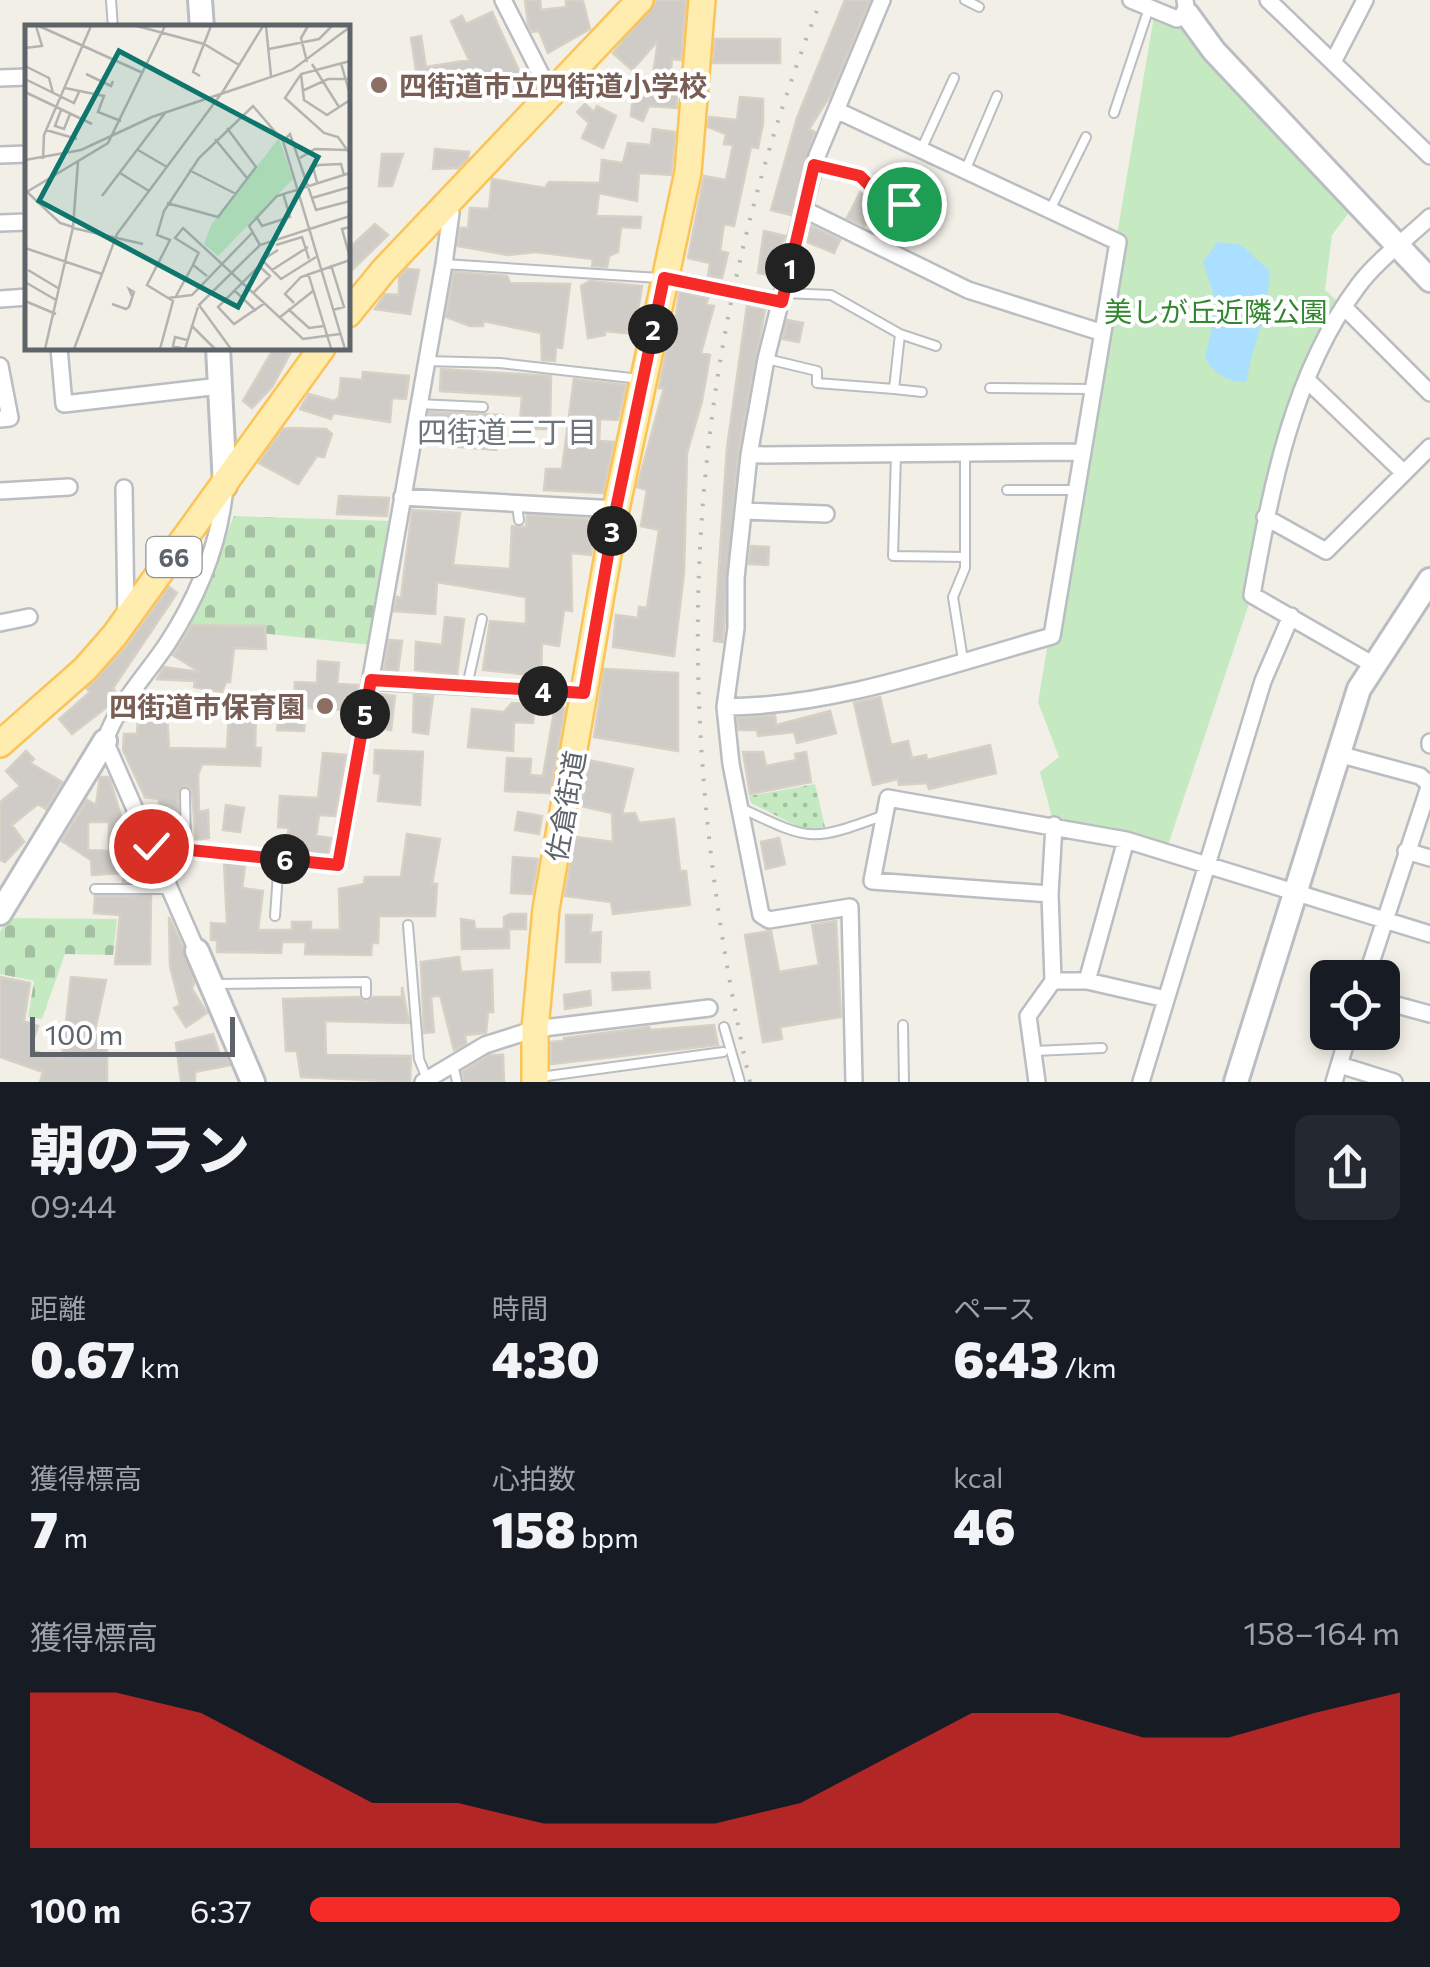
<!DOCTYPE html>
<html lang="ja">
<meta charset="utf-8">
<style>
:root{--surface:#171b24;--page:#242831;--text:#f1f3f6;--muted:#9ea1a6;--accent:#f62b28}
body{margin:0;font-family:Commissioner,"Noto Sans JP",sans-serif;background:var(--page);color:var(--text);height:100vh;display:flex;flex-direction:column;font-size:38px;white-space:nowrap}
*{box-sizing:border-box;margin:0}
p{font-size:32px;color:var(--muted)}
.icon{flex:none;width:55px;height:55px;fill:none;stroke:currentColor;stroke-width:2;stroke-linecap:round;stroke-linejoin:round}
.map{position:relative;height:1082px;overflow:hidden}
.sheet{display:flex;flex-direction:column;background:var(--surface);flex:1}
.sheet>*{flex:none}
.buttons{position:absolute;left:1310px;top:960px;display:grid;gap:20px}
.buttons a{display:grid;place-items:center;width:90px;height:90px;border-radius:15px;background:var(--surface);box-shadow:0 5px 15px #0003;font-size:50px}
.scale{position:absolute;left:30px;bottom:25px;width:205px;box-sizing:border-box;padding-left:10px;border:5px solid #5e6469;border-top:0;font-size:28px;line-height:35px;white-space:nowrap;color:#5e6469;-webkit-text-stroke:8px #fff;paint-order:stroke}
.pin{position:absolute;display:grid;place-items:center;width:85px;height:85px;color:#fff;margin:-42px;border:5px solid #fff;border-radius:50%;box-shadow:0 2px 10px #0007}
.km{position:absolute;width:50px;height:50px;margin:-25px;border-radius:50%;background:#222;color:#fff;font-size:28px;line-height:50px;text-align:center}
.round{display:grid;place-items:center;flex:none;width:105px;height:105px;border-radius:15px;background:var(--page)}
.overview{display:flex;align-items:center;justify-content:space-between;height:170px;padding:0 30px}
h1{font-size:55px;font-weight:800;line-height:75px}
.stats{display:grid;grid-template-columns:repeat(3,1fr);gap:15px;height:170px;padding:10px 30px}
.stats div{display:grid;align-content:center}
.stats b{font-size:50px;font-weight:800}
.stats small{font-size:28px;font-weight:400}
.stats p{font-size:28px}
.chart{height:280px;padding:20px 30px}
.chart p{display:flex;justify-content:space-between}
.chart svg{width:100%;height:180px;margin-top:10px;fill:var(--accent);opacity:.7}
ul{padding:0 30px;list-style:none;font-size:32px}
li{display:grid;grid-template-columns:160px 120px 1fr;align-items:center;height:75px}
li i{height:25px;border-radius:12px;background:var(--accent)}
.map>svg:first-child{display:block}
.grass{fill:url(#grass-dots)}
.cemetery{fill:url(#cemetery-stones)}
.park{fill:#c5eac2}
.water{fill:#aadfff}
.building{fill:#cfcbc6;stroke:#d7d0c5;stroke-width:2.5;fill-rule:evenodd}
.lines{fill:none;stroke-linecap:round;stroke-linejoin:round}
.lane-casing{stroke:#babdc1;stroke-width:12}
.street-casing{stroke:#babdc1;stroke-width:20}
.secondary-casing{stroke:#babec3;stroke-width:28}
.primary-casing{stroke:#fcc356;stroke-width:30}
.lane{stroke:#fff;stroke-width:8}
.street{stroke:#fff;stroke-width:15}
.secondary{stroke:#fff;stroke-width:22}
.primary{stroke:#ffedaf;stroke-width:25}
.rail{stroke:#b6b7b8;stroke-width:4;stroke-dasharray:2.5 12;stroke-linecap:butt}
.route-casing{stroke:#fff;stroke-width:20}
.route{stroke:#f62b28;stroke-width:12}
.education-dot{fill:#8d6e63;stroke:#fff;stroke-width:4}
.labels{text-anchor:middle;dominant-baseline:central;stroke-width:8;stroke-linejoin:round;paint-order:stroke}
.shield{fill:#fff;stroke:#8e9296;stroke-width:2.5}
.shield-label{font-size:25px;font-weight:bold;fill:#5e6469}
.education-label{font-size:28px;font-weight:bold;fill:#785e54;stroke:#fff;text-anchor:start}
.park-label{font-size:28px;fill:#30872f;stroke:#fff}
.street-label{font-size:28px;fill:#5e6469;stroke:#fff}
.neighbourhood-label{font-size:30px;fill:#6f767b;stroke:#fff}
.inset-road{fill:none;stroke:#b3b3b1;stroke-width:2.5}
.view{fill:#0f766e;fill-opacity:0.15;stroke:#0f766e;stroke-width:5}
.inset-edge{fill:none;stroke:#5e6469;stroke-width:5}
</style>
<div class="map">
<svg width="1430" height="1082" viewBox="0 0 1430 1082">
<defs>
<pattern id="grass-dots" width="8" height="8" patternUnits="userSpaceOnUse" patternTransform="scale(2.5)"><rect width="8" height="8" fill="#c5eac2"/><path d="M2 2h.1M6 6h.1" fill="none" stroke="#a3c1a2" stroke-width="1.8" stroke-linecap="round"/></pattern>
<pattern id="cemetery-stones" width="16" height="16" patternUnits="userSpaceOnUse" patternTransform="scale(2.5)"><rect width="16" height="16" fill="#c5eac2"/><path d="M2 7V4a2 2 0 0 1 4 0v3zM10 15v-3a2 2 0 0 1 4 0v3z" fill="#a3c1a2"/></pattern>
</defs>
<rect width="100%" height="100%" fill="#f2efe7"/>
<path class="grass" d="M815 784 825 827 805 830 751 803 749 796Z"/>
<path class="cemetery" d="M234 516 391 521 370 645 187 625Z
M8 918 117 919 113 955 65 954 42 1019 28 1017 34 981 0 974V932Z"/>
<path class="park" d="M1155 10 1177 19 1357 202 1332 235 1325 290 1344 307 1287 437 1252 595 1166 851 1054 825 1040 772 1059 757 1038 702Z"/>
<path class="water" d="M1218 242 1241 245 1269 270C1270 316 1252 340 1247 382 1228 382 1215 375 1205 358L1217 305 1203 262Z"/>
<path class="building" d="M525 0H540L541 10 566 7V0L583 1 590 29 548 53 539 31 532 32 528 24Z
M657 0H686L681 60 672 59 670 80 677 81V108L649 106 643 121 631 116 632 105 639 90 650 94 658 41 632 70 613 53Z
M845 0H870L830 96 809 129 815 132 791 215 771 210 797 118Z
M492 12 520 73 482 91 479 85 442 91 444 98 420 96 411 38 421 36 426 67 469 60 451 21 462 16 466 24Z
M715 39H780V63H713Z
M740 97 763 99V123L758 148 751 147 734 226 724 224 720 251 728 253 722 278 708 276 710 263 688 258 704 176 726 180 733 145 724 144 726 134 708 127 709 117 737 120Z
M585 104 594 112 597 106 616 116 603 148 582 138 589 123 577 112Z
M653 129 675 132 671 175 639 173 637 201 599 193 596 216 641 217 640 228 621 227 618 252 609 256 607 267 592 266 593 259 536 252 508 255 458 246 460 228H468L470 208 489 209 492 179 545 188 549 182 600 183 602 160 623 163 628 143 651 145Z
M435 149 469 152 468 158 458 168 433 169Z
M382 154H403L392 186H379Z
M861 191 878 200 864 226 847 218Z
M375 224 388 235 348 274V249Z
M811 226 840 240 834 253 807 242Z
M764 231 785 236 771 275 758 273Z
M407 269 419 270 410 314 375 309 385 294 399 295V277Z
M454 272 507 276 510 283 570 284 562 348 556 347 555 361 542 360 541 333 483 321V326H470L446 317Z
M590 281 642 286 634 334 604 331 605 335 588 338 581 286Z
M679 292 708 298 706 305 714 306 701 353 710 355 702 401 687 453 684 573 674 656 613 647 616 615 638 618 639 607 647 608 659 530 641 526 647 490 637 487 664 388H659L667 348 672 349Z
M747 306 765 310 738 454 723 642 714 641 727 448Z
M787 320 803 323 799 342 783 339Z
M274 348H293L272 387 252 408 243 401Z
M441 369 551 376 550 429H534V422L520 421 522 396 440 391Z
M363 372 409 376 406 399 392 398 390 422 333 413 331 419 300 409 309 394 334 401 339 397 341 378 362 380Z
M574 379 626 385 618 420 600 419 599 441 614 442 603 493 544 490 546 469H562Z
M429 412 503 415 496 450 424 444Z
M290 428 326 429 332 434 324 457 317 456 298 484 259 463 283 429Z
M339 496 389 498 387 516 337 514Z
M412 510 460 513 453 565 496 568 510 569 512 526 526 527 527 515 590 519 588 538 594 539 591 555 571 553 572 611 564 610 559 646 542 643 541 676 483 670 490 621 526 624V597L437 582 435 614 394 611 397 597 401 598Z
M751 546 769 547 768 565 749 564Z
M169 587 177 593 113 688 116 693 111 704 72 734 59 719 90 692 87 689 126 647Z
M445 617 464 619 457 675 415 670 416 642 442 645Z
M192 625 265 626 266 649 234 648 230 682H226L222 692 194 687 195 681 157 679 164 667 200 672 173 655Z
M389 640 402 641 398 671 384 670Z
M318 661 339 663 337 684 358 685 356 699 346 698V710L306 708 304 731 277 730 278 715 293 716 295 682 317 683Z
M604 669 678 673V751L594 737Z
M380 694 395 696 391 730 374 728Z
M414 695 433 696 428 734 413 732Z
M880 697 891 745 908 741 912 758 926 755 927 760 990 745 996 773 929 789 927 783 899 785 898 779 873 785 854 703Z
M139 702 161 703 167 715 169 748 227 749 229 714 256 715 255 748H261L260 766 202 764 198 775 199 812 208 810 209 838 196 840 192 792 186 786 178 792V830L158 829 159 799 145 797 123 750 124 734H137Z
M512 703 534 704 533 723 514 722 513 751 468 747 472 709 504 712Z
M555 706 565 708 550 793 505 791 507 758 531 759 530 775 543 776Z
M830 711 836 733 797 743 794 732 758 736 757 730H739L737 718 775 715 776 725Z
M375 750 423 752 420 805 378 801 381 774 374 773Z
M26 751 34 759 30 763 62 782 46 809 38 804 12 825 24 842 5 862 0 860V802L20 786 6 771Z
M743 752H763L766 766 796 760 795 754 806 752 811 782 750 794Z
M323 753 346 755 335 816 319 815 316 836 331 838 328 855 285 849 289 828 278 827 280 796 318 798Z
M588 760 633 769 622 814 635 813 639 823 674 819 680 871H686L690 905 613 914 611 902 565 896 575 837 613 842 612 813 581 806Z
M100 777H109L123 822H128L134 836V851L141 852 149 870 137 875 136 882H123L124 873 92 875 91 860 62 841 87 800 96 805ZM88 822H109V851L88 850Z
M226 805 244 808 240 832 223 830Z
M518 812 542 816 539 834 515 830Z
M407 834 440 839 432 884H437L435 916H379L378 943H372L371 955 305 954 306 942H282L281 953 217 952V940H211V923L227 924 224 861 245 866 242 888 263 891 258 930H292V922H311V930H340L339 889 364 884 365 877H401Z
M779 838 785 864 766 869 761 842Z
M513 857 538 859 532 894 511 893Z
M95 896H151L150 964H115L120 915 94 913Z
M510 914H526V929H509V948L462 949 461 919 474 921 475 929H504V917Z
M566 915H592L590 933 601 932 600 962H566Z
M169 917 183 947 194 982 192 989 207 1013 186 1027 174 1008 180 1005 170 966Z
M836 921 841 1017 780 1027 782 1039 763 1042 745 935 771 931 779 972 819 965 812 925Z
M459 957 461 972 492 970 493 1012H488L486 1033 465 1035 466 1044 454 1050 440 995 431 997 434 1032 424 1033 421 962Z
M649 972 650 988 613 990 612 973Z
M0 977 30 983 24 1021 38 1026 30 1050 62 1059 71 977 106 980 94 1035 107 1038V1082H40L43 1072 0 1057Z
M402 987 409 1023 325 1021 326 1055 411 1056 410 1082 301 1077 297 1051H286L283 999 359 997 367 1001 373 997H402Z
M590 991 591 1005 565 1009 564 995Z
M714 1025 718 1045 551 1064V1042L564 1041V1038L649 1027 651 1030Z
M213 1034 220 1055 225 1054 230 1065 195 1072V1082H181L176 1043Z
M489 1055H503L504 1082H464L462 1072Z"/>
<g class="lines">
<defs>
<path id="lane" d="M111 0 113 28
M965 0 979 7
M1114 113 1149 8
M921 150 954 78
M815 165 860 176 875 191 904 204
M965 171 997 96
M1050 210 1086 137
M444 264 659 278
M900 334 936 346
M767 359 817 371V383L894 389 900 334 831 295 784 293
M426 361 500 363 640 379
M990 388 1091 389
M894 389 922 392
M418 404 483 407
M896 454 893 556 965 557
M1007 490H1075
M517 505 519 520
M963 660 953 597 965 568V453
M467 686 482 619
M185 793 186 850
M741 808C811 841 810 842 882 816
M151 846 338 865
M95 889H170
M275 916 279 859
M408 925 419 1059 427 1079
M216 984 366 982V994
M903 1025 904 1082
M724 1027 740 1082
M1034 1051 1102 1048
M453 1064 457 1082
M540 1077 723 1052"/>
<path id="street" d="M503 0 552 96
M1131 0 1177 19 1187 14 1185 0
M1268 0 1430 156
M1333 62 1365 0
M0 78 28 77
M0 155 28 154
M803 209 968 290 1100 332
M0 223 28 222
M664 278 782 302
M0 299 28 297
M1344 307 1430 393
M59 348 64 404 220 386
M0 366 10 418 0 419
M1307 380 1404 473
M749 455 1080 452
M124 488 126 617
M0 491 69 487
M402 497 616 509
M744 511 826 514
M1265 517 1326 551 1430 447
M0 623 29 617
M1372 664 1252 595C1271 489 1292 374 1358 286 1377 260 1407 239 1430 217
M371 681 584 693
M725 707C837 706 945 666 1052 636L1118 242 836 110
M1430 742V745
M1338 754 1420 776 1429 784
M1054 825 1050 894 1053 981H1087L1166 999
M1406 851 1430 858
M338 865 444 264 451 213 445 207
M1050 894 872 881 888 798 1126 840 1430 934
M197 951 105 741C118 703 145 677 167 644 199 595 220 544 225 486
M1366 978 1430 784
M1087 981 1126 840
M1382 1001 1430 1014
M1340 1065 1394 1082
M423 1082 485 1045 535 1029 709 1008
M854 1082 850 907 769 920 761 915 731 764 725 707 736 628V578L749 455 766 359 817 156 882 0
M1037 1082 1028 1016 1053 981
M1141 1082 1263 681 1291 616
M1334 1082 1349 1032"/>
<path id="secondary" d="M200 0 202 28
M1187 14 1214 51 1430 280
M218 348 225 486
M0 913 105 741
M197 951 253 1082
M1236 1082 1359 689 1430 580"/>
<path id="primary" d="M348 314 384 270 640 0
M0 744 85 669 114 636 322 348
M535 1082V1029L546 909 616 509 688 172 702 0"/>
</defs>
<use href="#lane" class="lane-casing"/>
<use href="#street" class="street-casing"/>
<use href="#secondary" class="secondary-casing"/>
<use href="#primary" class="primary-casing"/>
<use href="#lane" class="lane"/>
<use href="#street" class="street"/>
<use href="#secondary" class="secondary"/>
<use href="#primary" class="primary"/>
<path class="rail" d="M750 1082C666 704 679 362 821 0"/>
</g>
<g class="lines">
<defs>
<path id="route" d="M151 846 338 865 371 680 584 693 616 509 664 278 782 302 814 165 860 176 875 191 904 204"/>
</defs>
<use href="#route" class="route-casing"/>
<use href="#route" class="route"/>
</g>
<g class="education-dot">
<circle cx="379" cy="85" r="10"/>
<circle cx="325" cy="706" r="10"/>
</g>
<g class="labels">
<rect class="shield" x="146.5" y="537" width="55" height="40" rx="8"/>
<g class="shield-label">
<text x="174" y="557">66</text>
</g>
<g class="education-label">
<text x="399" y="85">四街道市立四街道小学校</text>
<text x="305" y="706" text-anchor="end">四街道市保育園</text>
</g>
<g class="park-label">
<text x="1216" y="311">美しが丘近隣公園</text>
</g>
<g class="street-label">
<text transform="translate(565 806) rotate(-80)">佐倉街道</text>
</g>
<g class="neighbourhood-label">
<text x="507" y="430">四街道三丁目</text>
</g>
</g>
<g transform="translate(25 25)">
<rect width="325" height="325" fill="#f2efe7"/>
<path d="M254 113 268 154 193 231 179 219 186 200Z" fill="#c5eac2"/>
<path class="inset-road" d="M14 1 118 48M112 1 179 19 214 40M241 1 246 51M0 23 17 21 11 1M244 24 294 14 307 1M325 36 276 49 260 73 299 108 313 112 325 129M282 37 276 13 283 1M316 38 325 70M287 39 314 82M0 41 24 53 28 68M61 49 86 61 88 56M276 49 279 75 302 90 325 75M175 51 168 47 186 1M0 54 49 78 54 67M40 63 79 71 73 87 96 96M277 66 303 54H325M0 67 67 99M197 68 238 1M36 85 30 101 39 104 45 89M21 105 52 114M190 114 222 153M258 116 265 109 291 185 325 176M113 125 142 142M275 133 290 124 322 125M18 134 19 110 66 1M0 135 56 125 127 92 267 45 325 2M164 145 211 169M95 148 124 166M292 157 288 142 294 140 316 139 319 150M0 165 35 198 48 202M0 168 83 118 140 1M77 171 140 88M287 173 325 162M142 178 193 192 231 142 202 103M231 191 237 201 265 192 258 168M325 202 317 204 325 233M48 203 118 219M235 220 224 201 252 171 325 148M251 220 277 212 284 234M0 223 77 249M253 225 237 235 256 254 291 232M174 227 168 240 182 251M174 228 150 213 158 203 278 314 315 309M306 240 319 282 308 285M3 245 33 263M247 245 283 222M283 248 306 323M0 257 31 275M209 265 231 286M229 267 245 251 234 241 193 282 209 299 240 278M151 271 168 240M143 273 167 270 228 207M0 276 31 289M269 278 260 269 276 252 325 235M87 279 101 284 104 282 109 267 104 264 107 271M263 284 284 303 299 301M254 293 288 266M166 300 190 324M20 324 48 202 53 137M49 324 92 209 196 69M135 324 148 276 122 260 145 215 132 210 139 186 174 133 228 81 258 116 320 324M160 324 173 282M160 324 148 321 150 312 162 315M206 324 174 280 235 220 325 191"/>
<path class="view" d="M94 26 293 132 213 282 14 176Z"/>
<rect width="325" height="325" class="inset-edge"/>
</g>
</svg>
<div class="buttons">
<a><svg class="icon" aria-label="locate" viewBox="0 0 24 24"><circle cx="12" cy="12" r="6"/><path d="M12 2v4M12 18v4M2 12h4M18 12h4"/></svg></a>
</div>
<div class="scale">100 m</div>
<div class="pin" style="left:904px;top:204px;background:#1e9e55"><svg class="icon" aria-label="arrive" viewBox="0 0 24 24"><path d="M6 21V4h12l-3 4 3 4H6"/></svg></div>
<div class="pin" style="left:151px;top:846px;background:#d93025"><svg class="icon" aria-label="check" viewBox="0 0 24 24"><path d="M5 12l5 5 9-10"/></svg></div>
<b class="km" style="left:790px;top:268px">1</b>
<b class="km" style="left:653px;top:329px">2</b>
<b class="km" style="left:612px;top:531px">3</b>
<b class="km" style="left:543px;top:691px">4</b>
<b class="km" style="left:365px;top:714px">5</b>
<b class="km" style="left:285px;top:859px">6</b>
</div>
<section class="sheet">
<div class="overview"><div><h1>朝のラン</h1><p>09:44</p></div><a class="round"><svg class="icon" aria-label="share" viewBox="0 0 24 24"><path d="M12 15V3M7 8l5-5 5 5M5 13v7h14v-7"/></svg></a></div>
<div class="stats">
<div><p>距離</p><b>0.67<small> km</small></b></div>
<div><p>時間</p><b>4:30</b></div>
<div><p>ペース</p><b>6:43<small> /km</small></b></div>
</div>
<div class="stats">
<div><p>獲得標高</p><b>7<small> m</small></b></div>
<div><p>心拍数</p><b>158<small> bpm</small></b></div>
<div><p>kcal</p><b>46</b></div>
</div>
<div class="chart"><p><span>獲得標高</span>158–164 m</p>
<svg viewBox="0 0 160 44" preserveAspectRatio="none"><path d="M0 44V6L10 6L20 11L30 22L40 33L50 33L60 38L70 38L80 38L90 33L100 22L110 11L120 11L130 17L140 17L150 11L160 6V44z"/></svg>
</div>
<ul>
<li><b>100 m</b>6:37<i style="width:100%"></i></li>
</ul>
</section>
